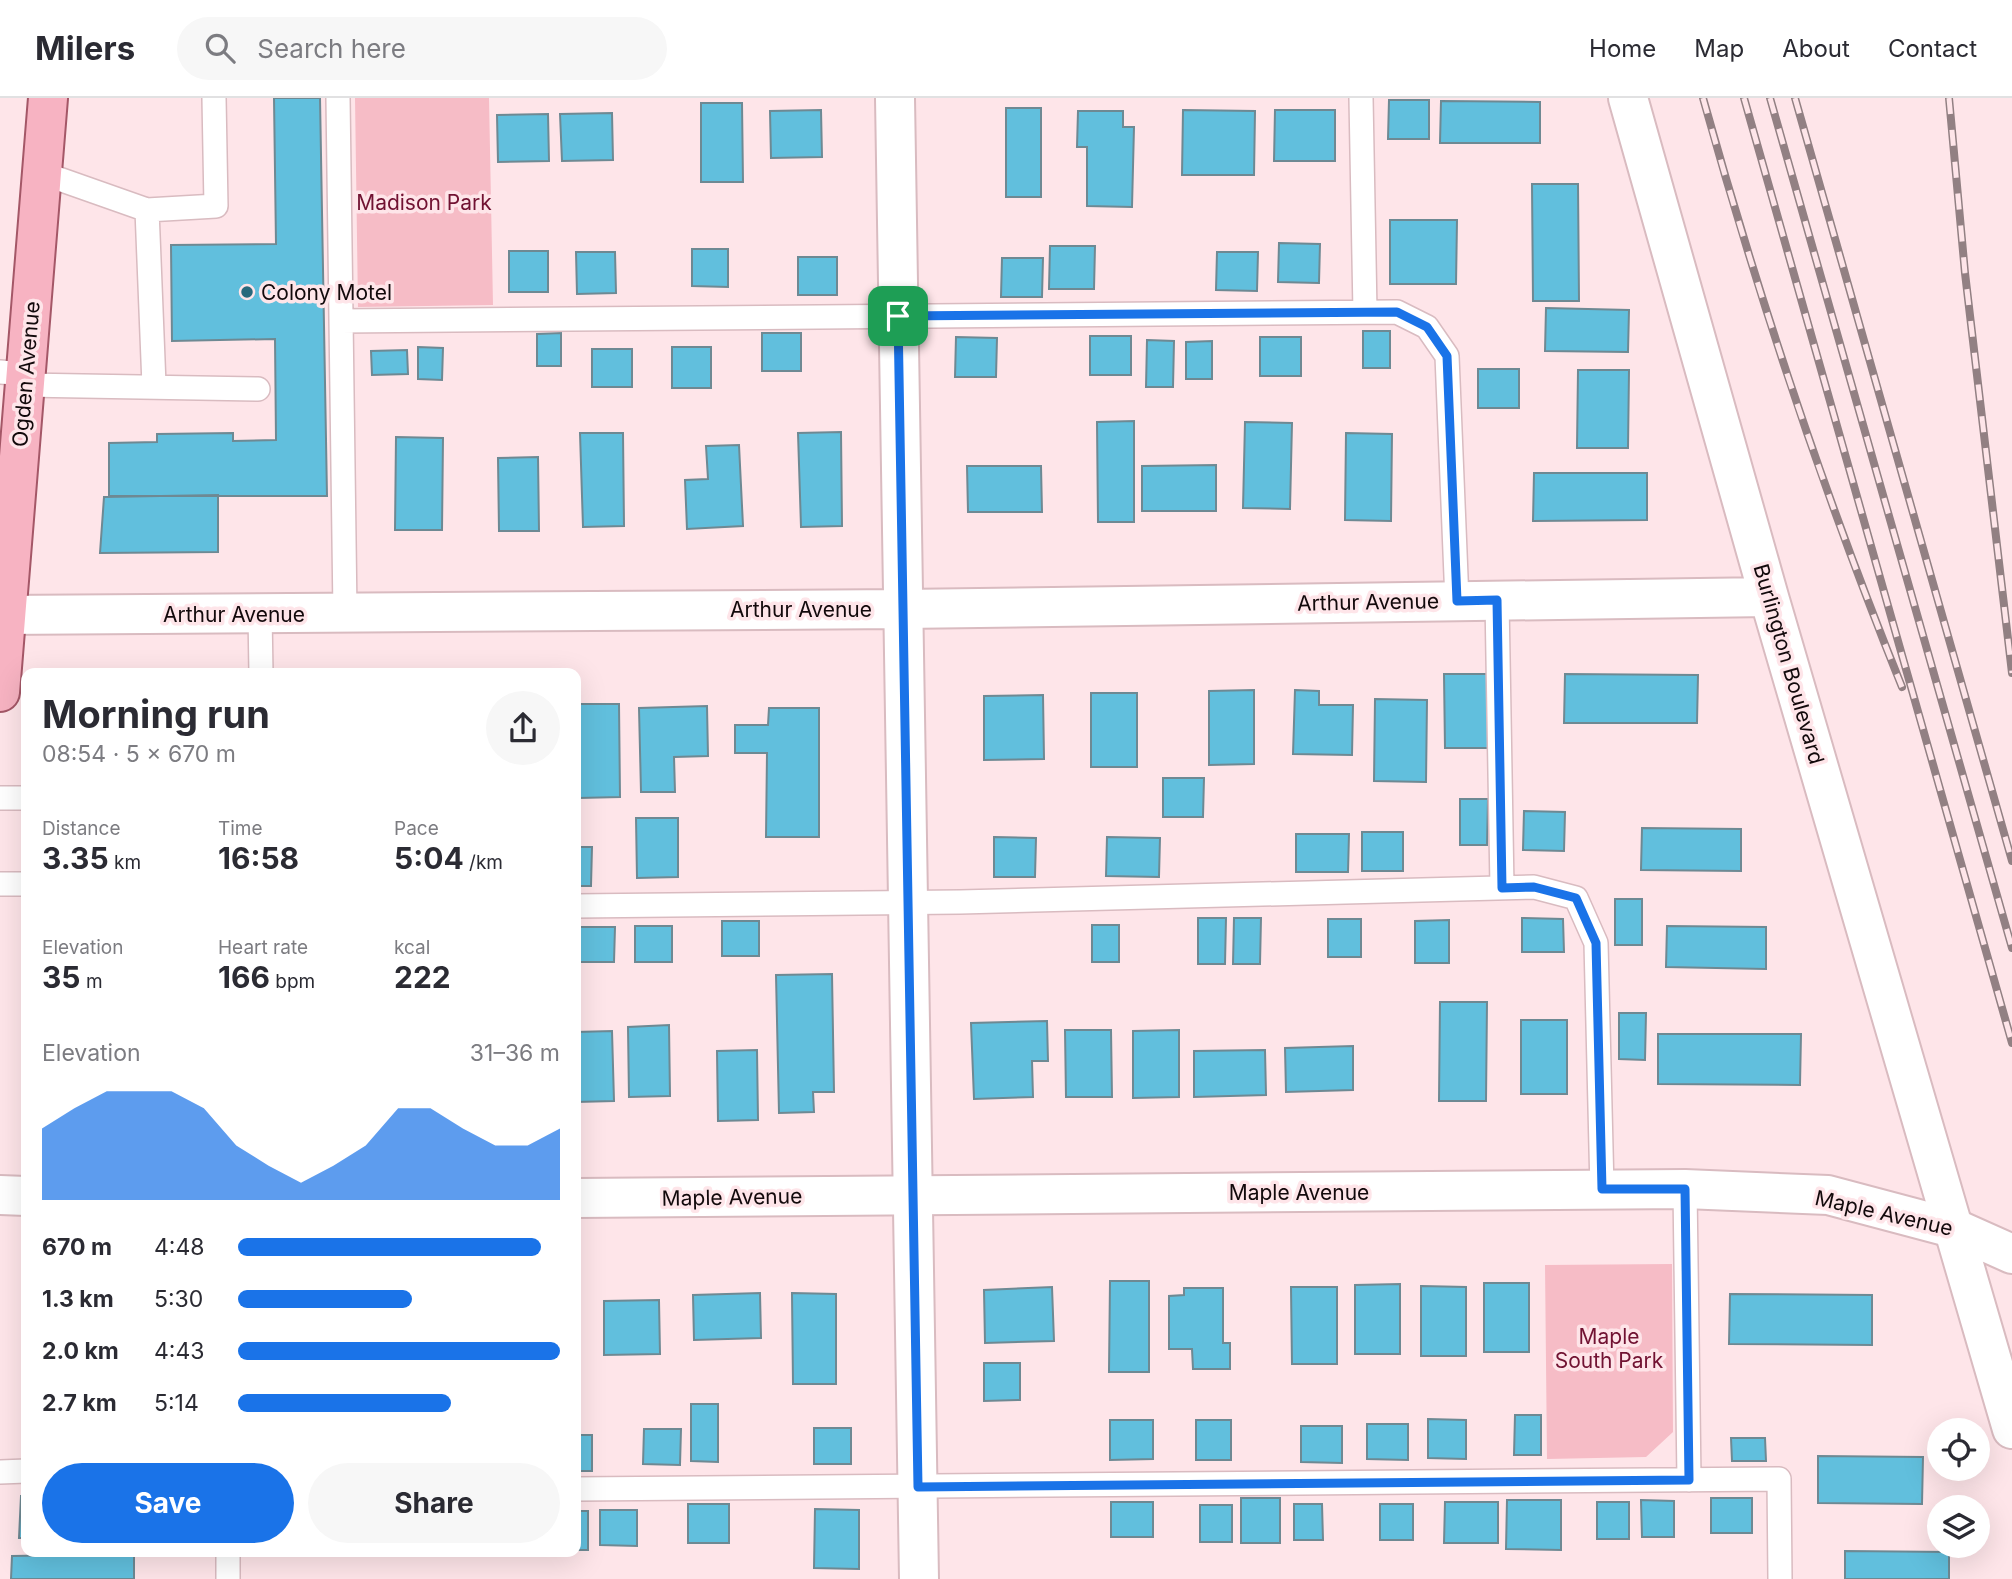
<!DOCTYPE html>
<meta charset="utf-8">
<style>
:root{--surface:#fff;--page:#f7f7f7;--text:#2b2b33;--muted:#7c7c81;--line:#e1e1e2;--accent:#1a73e8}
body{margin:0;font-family:Inter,sans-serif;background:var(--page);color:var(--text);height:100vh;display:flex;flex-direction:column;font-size:26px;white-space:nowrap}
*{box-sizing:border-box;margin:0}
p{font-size:23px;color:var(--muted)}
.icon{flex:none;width:38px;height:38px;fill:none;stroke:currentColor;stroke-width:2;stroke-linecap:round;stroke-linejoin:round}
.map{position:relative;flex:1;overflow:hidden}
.side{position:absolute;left:21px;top:570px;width:560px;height:889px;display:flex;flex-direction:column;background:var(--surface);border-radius:14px;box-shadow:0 7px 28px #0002}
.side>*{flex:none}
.buttons{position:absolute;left:1927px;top:1320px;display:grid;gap:14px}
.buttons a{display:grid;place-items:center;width:63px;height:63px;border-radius:50%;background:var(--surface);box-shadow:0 7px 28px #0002;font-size:35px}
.pin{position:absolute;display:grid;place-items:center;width:60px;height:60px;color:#fff;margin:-30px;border-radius:14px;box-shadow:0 4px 10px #0006}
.round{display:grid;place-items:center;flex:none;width:74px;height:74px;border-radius:37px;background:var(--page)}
.headline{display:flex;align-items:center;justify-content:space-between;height:119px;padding:0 21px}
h1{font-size:38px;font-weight:700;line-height:52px}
.metrics{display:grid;grid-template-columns:repeat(3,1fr);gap:10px;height:119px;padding:7px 21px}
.metrics div{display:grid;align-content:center}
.metrics b{font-size:30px;font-weight:700}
.metrics small{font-size:19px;font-weight:400}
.metrics p{font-size:19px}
.chart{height:196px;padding:14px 21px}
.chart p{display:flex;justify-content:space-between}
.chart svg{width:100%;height:126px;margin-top:7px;fill:var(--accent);opacity:.7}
.primary-button{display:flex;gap:14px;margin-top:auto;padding:14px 21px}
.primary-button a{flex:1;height:80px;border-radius:42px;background:var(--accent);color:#fff;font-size:28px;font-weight:700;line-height:80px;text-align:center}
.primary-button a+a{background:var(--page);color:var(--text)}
ul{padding:0 21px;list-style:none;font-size:23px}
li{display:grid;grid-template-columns:112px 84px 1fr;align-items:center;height:52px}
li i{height:18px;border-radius:9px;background:var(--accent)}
header{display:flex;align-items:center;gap:42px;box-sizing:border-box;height:98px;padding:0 35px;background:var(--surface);border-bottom:2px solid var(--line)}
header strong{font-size:33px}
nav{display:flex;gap:38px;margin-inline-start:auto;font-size:24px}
.search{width:490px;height:63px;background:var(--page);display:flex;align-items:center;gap:18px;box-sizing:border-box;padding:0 24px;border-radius:38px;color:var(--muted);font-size:26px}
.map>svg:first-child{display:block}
.green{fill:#f6bcc6}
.building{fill:#61bfdd;stroke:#6e8993;stroke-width:2}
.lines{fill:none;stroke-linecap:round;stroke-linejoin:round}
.service-casing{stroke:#d9bbc0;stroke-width:26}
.minor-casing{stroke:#d9bbc0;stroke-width:42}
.tertiary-casing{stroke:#d9bbc0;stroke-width:42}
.primary-casing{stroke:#a45767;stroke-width:42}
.service{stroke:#fff;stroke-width:23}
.minor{stroke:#fff;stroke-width:38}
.tertiary{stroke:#fff;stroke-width:38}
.primary{stroke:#f7b3c2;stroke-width:38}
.rail-casing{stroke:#928083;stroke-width:8}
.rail{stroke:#fee5e9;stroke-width:5;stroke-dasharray:16;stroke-linecap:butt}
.route-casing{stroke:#fff;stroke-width:14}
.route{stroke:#1a73e8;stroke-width:9}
.poi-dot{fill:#28697d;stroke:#fee5e9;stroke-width:2.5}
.labels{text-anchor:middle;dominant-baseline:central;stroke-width:7;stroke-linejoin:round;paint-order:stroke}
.park-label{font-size:21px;fill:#711232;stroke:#fee5e9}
.poi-label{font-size:21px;fill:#12090b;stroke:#fee5e9;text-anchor:start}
.street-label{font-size:21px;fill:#12090b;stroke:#fee5e9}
</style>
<header>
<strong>Milers</strong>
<div class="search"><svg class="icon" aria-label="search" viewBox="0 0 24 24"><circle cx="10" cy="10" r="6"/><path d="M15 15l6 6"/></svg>Search here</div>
<nav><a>Home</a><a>Map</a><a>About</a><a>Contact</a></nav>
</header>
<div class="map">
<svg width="2012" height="1481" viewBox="0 0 2012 1481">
<rect width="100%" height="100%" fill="#fee5e9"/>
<path class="green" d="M355 0H489L493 207 358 209Z
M1672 1166 1673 1334 1646 1359 1547 1361 1545 1167Z"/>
<path class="building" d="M274 0H320L327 398H109V345L157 344V336L233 335V343L276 342 275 241 172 243 171 147 276 146Z
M1389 2H1429V41H1388Z
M1441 3 1540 4V45H1440Z
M701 5H742L743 84H701Z
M1006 10H1041V99H1006Z
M821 12 822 59 771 60 770 13Z
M1183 12 1255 13 1254 77H1182Z
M1275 12H1335V63H1274Z
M1078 13H1123V29H1134L1132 109 1087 108V49H1077Z
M612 15 613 62 562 63 560 16Z
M548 16 549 63 498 64 497 17Z
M1532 86H1578L1579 203H1533Z
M1390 122H1457L1456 186H1390Z
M1279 145 1320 146 1319 185 1278 184Z
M1050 148H1095L1094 191H1049Z
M692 151H728V189L692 188Z
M509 153H548V194H509Z
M576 154H615L616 195 577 196Z
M1217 154H1258L1257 193 1216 192Z
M798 159H837V197H798Z
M1002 160H1043L1042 199H1001Z
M1546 210 1629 212 1628 254 1545 253Z
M1363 233H1390V270H1363Z
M561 235V268H537V236Z
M762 235H801V273H762Z
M1090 238H1131V277H1090Z
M956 239 997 240 996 279H955Z
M1260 239H1301V278H1260Z
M1147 242 1174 243 1173 289H1146Z
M1212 243V281H1186V244Z
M418 249 443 250 442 282 418 281Z
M672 249H711V290H672Z
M592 251H632V289H592Z
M407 252 408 276 372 277 371 253Z
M1478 271H1519V310H1478Z
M1578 272H1629L1628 350H1577Z
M1134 323V424H1098L1097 324Z
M1245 324 1292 325 1290 411 1243 410Z
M841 334 842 428 801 429 798 335Z
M580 335H623L624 428 583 429Z
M1346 335 1392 336 1391 423 1345 422Z
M396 339 443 340 442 432H395Z
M739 347 743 428 687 431 685 382 708 381 706 348Z
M538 359 539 433H499L498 360Z
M1216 367V413H1142V368Z
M967 368H1041L1042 414H968Z
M1534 375H1647V422L1533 423Z
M218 397V454L100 455 104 399Z
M241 574V576H119Z
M1444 576H1490V650H1445Z
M1565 576 1698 577 1697 625H1564Z
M1254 592V666L1209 667V593Z
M1295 592 1319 593V607H1353L1352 657 1293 656Z
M1091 595H1137V669H1091Z
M1043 597 1044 661 984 662V598Z
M1375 601 1427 602 1426 684 1374 683Z
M577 606H619L620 699 579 700Z
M707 608 708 658 674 659 675 694H641L639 610Z
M769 610H819V739H766L767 655H735V627H768Z
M1163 680H1204L1203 719H1163Z
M1460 701H1488L1487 747H1460Z
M1524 713 1565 714 1564 753 1523 752Z
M636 720H678V779L637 780Z
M1642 730 1741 731V773L1641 772Z
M1362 734H1403V773H1362Z
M1296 736H1349L1348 774H1296Z
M994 739 1036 740 1035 779H994Z
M1107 739 1160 740 1159 779 1106 778Z
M576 749H592L591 788H576Z
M1615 801H1642V847H1615Z
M1198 820H1226L1225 866H1198Z
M1234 820H1261L1260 866H1233Z
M1522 820 1563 821 1564 854H1522Z
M1328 821H1361V859H1328Z
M1449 822V865H1415V823Z
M722 823H759V858H722Z
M1092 827H1119V864H1092Z
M635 828H672V864H635Z
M1667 828 1766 829V871L1666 869Z
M577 829H615L614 864H577Z
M832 876 834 994H813L814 1014 779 1015 776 877Z
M1440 904H1487L1486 1003H1439Z
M1619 915H1646L1645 962 1619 961Z
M1521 922H1567V996H1521Z
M1047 923 1048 963H1032L1033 999 974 1001 971 925Z
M669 927 670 998 629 999 628 929Z
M1065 932H1111L1112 999H1066Z
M1179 932V999L1133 1000V933Z
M612 933 614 1003 576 1004V934Z
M1658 936H1801L1800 987 1658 986Z
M1353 948V992L1286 994 1285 950Z
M757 952 758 1022 718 1023 717 953Z
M1265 952 1266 997 1194 999V953Z
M1110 1183H1149V1274H1109Z
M1484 1185H1529V1254H1484Z
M1400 1186V1256H1355V1187Z
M1421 1188 1466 1189V1258H1421Z
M1052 1189 1054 1243 985 1245 984 1192Z
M1291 1189H1337V1266H1292Z
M1184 1190H1223V1245H1230V1271H1193L1192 1251H1169V1198L1184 1197Z
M760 1195 761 1240 694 1242 693 1197Z
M792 1195 836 1196V1286H793Z
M1730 1196 1872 1197V1247L1729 1246Z
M659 1202 660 1256 604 1257V1203Z
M984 1265H1020V1302L984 1303Z
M691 1306H718V1364L691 1363Z
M1515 1317H1541V1357H1514Z
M1428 1321 1466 1322V1361L1428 1360Z
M1110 1322H1153V1361L1110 1362Z
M1196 1322H1231V1362H1196Z
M1367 1326H1408V1362L1367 1361Z
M1301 1328H1342V1365L1301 1364Z
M814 1330H851V1366H814Z
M644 1331H681L680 1367 643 1366Z
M576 1337H592V1373H576Z
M1731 1340H1765L1766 1363H1732Z
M1818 1358 1923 1359 1922 1406 1818 1405Z
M21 1398H26V1440H19Z
M1241 1400H1280V1445H1241Z
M1711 1400H1752V1435H1711Z
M1507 1402H1561V1452L1506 1451Z
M1641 1402 1674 1403V1439H1642Z
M1111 1404H1153V1439H1111Z
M1445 1404H1498V1445H1444Z
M1597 1404H1629V1441H1597Z
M688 1406H729V1445H688Z
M1294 1406H1322L1323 1442H1294Z
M1380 1406H1413V1442H1380Z
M1200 1407H1232V1444H1200Z
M815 1411 859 1412V1471L814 1470Z
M600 1412H637V1448L600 1447Z
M576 1413H588V1452H576Z
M1845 1453 1949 1454V1481H1845Z
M134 1456V1481H11L12 1458Z"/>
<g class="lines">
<defs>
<path id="service" d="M338 0 345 515
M1361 0 1365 214
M42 75 147 112 216 108 214 0
M147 112 154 287
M341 223 1397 214 1427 229 1447 258 1457 503
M0 274 26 276
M25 287 258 291
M1497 502 1502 790
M260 515 261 576
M0 700H26
M0 786H26
M576 808 960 804 1534 789 1576 800 1596 845 1602 1091
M1685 1091 1689 1382
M0 1374 26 1373
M576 1391 1779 1381 1780 1481
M228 1454V1481"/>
<path id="minor" d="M895 0 919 1481
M1628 0 1769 499 2012 1331
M0 517 902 511 1769 499"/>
<path id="tertiary" d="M0 1097 26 1098
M576 1100 1685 1091 1828 1097 1956 1131 2012 1156"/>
<path id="primary" d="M0 594 48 0"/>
</defs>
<use href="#service" class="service-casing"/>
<use href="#minor" class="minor-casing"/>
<use href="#tertiary" class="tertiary-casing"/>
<use href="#primary" class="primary-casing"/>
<use href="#service" class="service"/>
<use href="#minor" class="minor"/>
<use href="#tertiary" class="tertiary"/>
<use href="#primary" class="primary"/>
<defs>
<path id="rail" d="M1703 0C1759 201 1824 396 1902 589
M1744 0 2012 945
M1770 0 2012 850
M1795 0 2012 763
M1949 0 1965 175 2012 575"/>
</defs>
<use href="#rail" class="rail-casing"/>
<use href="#rail" class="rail"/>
</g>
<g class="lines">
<defs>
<path id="route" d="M1397 214 1427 229 1447 258 1457 503 1497 502 1502 790 1534 789 1576 800 1596 845 1602 1091H1685L1689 1382 918 1389 898 218Z"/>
</defs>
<use href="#route" class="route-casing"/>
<use href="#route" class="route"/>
</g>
<circle class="poi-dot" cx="247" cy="194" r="7"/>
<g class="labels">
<g class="park-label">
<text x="424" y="104">Madison Park</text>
<text x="1609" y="1238">Maple<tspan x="1609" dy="24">South Park</tspan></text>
</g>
<g class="poi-label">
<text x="261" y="194">Colony Motel</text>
</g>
<g class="street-label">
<text transform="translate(26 276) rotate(-85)">Ogden Avenue</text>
<text transform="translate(1368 504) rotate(-1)">Arthur Avenue</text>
<text x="801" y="511">Arthur Avenue</text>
<text x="234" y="516">Arthur Avenue</text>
<text transform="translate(1789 566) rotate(74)">Burlington Boulevard</text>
<text x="1299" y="1094">Maple Avenue</text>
<text transform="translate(732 1099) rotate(-1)">Maple Avenue</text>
<text transform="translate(1884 1115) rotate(13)">Maple Avenue</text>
</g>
</g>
</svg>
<div class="buttons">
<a><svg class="icon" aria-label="locate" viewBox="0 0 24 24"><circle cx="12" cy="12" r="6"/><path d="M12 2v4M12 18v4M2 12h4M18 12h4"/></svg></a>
<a><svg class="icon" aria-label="layers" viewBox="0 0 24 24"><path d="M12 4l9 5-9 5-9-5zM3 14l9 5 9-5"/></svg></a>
</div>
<div class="pin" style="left:898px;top:218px;background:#1e9e55"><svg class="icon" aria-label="arrive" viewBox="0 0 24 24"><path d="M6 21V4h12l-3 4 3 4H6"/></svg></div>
<section class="side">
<div class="headline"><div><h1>Morning run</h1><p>08:54 · 5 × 670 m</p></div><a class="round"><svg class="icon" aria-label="share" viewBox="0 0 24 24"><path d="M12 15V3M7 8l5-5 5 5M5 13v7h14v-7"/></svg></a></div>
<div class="metrics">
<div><p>Distance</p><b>3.35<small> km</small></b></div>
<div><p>Time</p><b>16:58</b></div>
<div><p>Pace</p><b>5:04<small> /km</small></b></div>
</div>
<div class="metrics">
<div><p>Elevation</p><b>35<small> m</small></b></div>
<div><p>Heart rate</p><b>166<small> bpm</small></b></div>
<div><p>kcal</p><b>222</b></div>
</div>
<div class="chart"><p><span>Elevation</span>31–36 m</p>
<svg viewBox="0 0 160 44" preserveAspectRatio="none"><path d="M0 44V19L10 12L20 6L30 6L40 6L50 12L60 25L70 32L80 38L90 32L100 25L110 12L120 12L130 19L140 25L150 25L160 19V44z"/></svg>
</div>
<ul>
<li><b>670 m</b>4:48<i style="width:94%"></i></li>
<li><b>1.3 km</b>5:30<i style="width:54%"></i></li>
<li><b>2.0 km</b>4:43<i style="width:100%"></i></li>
<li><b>2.7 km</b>5:14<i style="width:66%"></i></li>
</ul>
<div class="primary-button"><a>Save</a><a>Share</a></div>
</section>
</div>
